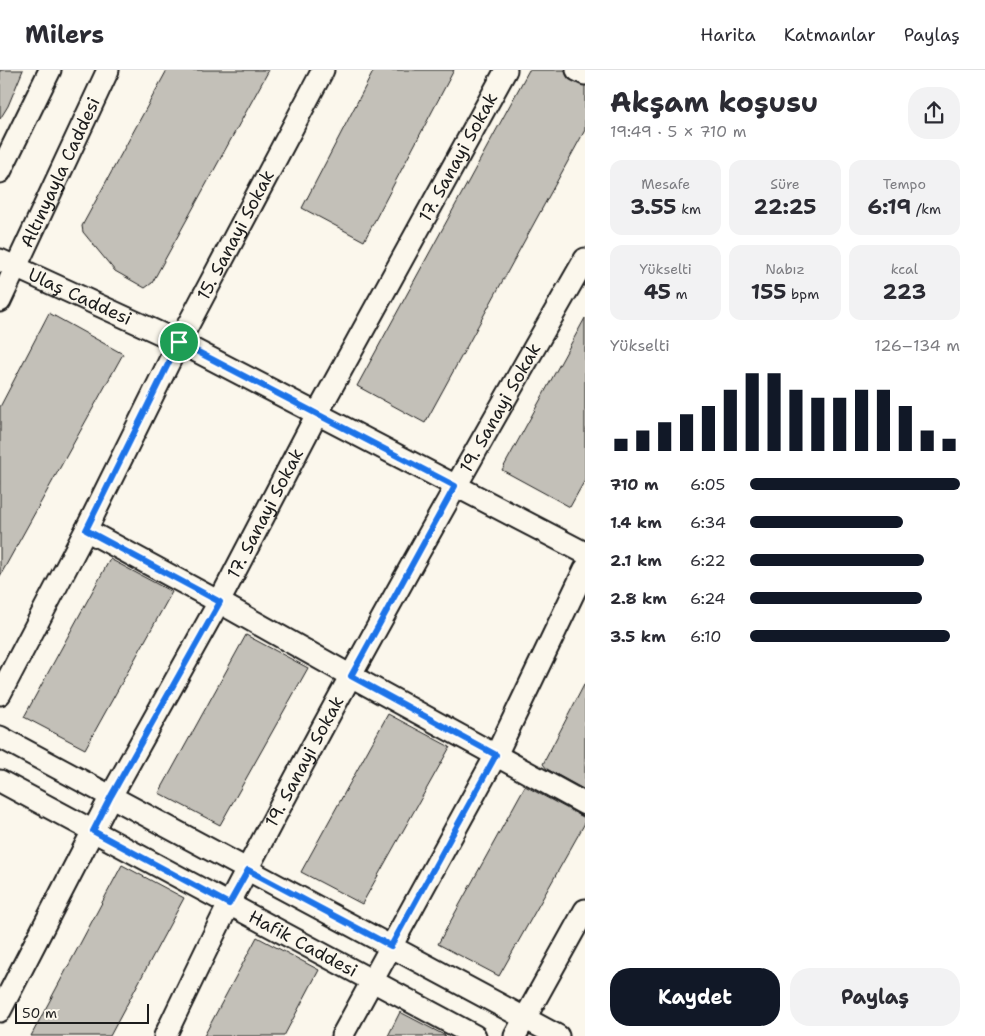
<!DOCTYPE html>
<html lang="tr">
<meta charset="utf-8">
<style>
:root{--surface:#fff;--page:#f2f2f3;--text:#2b2b33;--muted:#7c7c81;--line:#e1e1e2;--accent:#111827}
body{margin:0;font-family:"Shantell Sans",sans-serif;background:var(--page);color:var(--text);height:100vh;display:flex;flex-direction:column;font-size:19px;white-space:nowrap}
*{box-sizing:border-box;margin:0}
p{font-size:16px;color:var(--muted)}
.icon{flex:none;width:28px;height:28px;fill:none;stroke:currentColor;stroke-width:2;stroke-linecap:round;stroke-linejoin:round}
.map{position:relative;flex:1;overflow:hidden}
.details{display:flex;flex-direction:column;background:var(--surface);width:400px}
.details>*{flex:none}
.scale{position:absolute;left:15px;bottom:12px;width:134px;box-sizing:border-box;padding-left:5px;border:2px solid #1c1c1c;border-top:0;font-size:14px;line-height:18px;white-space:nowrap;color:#1c1c1c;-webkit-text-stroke:4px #fbf7ec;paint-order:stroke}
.pin{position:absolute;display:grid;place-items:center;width:42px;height:42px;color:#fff;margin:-21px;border:2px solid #fff;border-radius:50%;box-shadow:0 1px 5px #0007}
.round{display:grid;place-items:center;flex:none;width:52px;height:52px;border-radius:20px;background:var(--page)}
.overview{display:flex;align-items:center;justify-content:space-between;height:85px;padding:0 25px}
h1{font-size:28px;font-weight:700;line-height:38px}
.metrics{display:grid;grid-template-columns:repeat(3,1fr);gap:8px;height:85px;padding:5px 25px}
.metrics div{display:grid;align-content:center;border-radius:12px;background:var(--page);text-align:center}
.metrics b{font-size:21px;font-weight:700}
.metrics small{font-size:14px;font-weight:400}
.metrics p{font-size:14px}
.chart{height:140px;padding:10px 25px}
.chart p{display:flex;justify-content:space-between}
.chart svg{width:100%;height:90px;margin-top:5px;stroke:var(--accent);stroke-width:6}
.action{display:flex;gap:10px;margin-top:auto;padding:10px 25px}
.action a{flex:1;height:58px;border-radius:20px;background:var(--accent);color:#fff;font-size:20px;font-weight:700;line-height:58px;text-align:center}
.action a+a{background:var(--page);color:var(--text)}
ul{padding:0 25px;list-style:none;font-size:16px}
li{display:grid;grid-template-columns:80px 60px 1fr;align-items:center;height:38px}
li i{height:12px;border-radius:6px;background:var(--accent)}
header{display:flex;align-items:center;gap:30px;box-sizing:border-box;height:70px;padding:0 25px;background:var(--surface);border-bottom:1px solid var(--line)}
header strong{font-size:24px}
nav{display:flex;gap:28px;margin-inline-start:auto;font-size:18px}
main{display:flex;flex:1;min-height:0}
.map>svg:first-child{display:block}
.building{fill:#c3c0b8;stroke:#1c1c1c}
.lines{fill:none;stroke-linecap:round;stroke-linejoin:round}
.minor-casing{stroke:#1c1c1c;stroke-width:25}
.minor{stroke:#fbf7ec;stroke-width:21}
.route-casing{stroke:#fff;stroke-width:10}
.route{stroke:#1a73e8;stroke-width:6}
.labels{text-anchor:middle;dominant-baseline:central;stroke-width:5;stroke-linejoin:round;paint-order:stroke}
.street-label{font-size:18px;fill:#1c1c1c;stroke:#fbf7ec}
</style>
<header>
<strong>Milers</strong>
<nav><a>Harita</a><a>Katmanlar</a><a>Paylaş</a></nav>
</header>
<main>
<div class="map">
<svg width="585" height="966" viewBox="0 0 585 966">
<rect width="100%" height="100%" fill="#fbf7ec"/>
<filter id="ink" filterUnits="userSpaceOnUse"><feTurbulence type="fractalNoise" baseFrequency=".02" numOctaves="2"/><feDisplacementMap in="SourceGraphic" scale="10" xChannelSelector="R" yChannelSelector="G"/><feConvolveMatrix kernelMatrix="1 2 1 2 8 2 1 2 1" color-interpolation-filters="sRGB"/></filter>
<g filter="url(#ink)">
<path class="building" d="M0 0H23L8 36 0 49Z
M167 0H269L152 213 145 218 115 201 83 162 82 156Z
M374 0H454L364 171 302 138Z
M529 0H564L585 12V60L425 353 357 316Z
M49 243 123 284 0 506V337Z
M585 248V410L570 437 502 400Z
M110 489 172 522 85 679 24 647Z
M246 565 308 598 220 755 159 723Z
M585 613V720L547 699 543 694Z
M388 644 450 677 362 834 301 802Z
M525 716 585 748V753L499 906 438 874Z
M122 795 184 828 110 966H31Z
M257 867 319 900 284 966H204Z
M400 942 446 966H388Z"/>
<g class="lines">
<defs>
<g id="minor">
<path d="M577 0 585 4"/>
<path d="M0 102 50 0"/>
<path id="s1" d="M0 190 179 272 585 483"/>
<path id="s2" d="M0 231 108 0"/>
<path d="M86 460 219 532 351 606 585 734"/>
<path id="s3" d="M0 624 86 460 179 272 323 0"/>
<path d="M0 667 558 966"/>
<path id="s4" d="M0 711 475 966"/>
<path id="s5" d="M0 941 111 726 219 532 317 344 506 0"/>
<path id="s6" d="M165 966C186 922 207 878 229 834 342 616 463 402 585 189"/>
<path d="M342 966 496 685 585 499"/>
<path d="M515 966 585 840"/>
</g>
</defs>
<use href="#minor" class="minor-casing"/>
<use href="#minor" class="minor"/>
</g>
</g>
<g class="lines" filter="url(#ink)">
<defs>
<path id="route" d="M179 272 455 416 351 606 496 685 391 876 248 800 229 834 93 761 111 726 220 532 86 460Z"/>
</defs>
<use href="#route" class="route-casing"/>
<use href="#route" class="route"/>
</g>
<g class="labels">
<g class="street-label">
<text stroke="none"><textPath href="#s5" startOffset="969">17. Sanayi Sokak</textPath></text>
<text stroke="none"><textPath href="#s2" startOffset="142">Altınyayla Caddesi</textPath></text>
<text stroke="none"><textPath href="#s3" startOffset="516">15. Sanayi Sokak</textPath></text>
<text stroke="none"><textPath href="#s1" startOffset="88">Ulaş Caddesi</textPath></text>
<text stroke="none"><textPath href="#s6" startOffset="712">19. Sanayi Sokak</textPath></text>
<text stroke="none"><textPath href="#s5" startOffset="564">17. Sanayi Sokak</textPath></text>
<text stroke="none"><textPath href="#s6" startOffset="308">19. Sanayi Sokak</textPath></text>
<text stroke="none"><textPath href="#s4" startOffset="344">Hafik Caddesi</textPath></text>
</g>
</g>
</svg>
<div class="scale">50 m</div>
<div class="pin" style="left:179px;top:272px;background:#1e9e55"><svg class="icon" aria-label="arrive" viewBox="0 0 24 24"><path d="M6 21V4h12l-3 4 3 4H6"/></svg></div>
</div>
<section class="details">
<div class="overview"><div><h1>Akşam koşusu</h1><p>19:49 · 5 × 710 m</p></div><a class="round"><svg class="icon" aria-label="share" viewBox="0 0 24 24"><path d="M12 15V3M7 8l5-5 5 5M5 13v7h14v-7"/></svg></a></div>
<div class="metrics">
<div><p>Mesafe</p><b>3.55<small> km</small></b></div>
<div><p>Süre</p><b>22:25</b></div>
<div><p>Tempo</p><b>6:19<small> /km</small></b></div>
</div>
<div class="metrics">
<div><p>Yükselti</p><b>45<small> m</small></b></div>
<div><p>Nabız</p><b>155<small> bpm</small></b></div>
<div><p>kcal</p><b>223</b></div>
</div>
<div class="chart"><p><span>Yükselti</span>126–134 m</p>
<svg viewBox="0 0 160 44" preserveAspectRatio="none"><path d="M5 44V38M15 44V34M25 44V30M35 44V26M45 44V22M55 44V14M65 44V6M75 44V6M85 44V14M95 44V18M105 44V18M115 44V14M125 44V14M135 44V22M145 44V34M155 44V38"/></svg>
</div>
<ul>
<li><b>710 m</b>6:05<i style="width:100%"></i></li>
<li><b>1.4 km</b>6:34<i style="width:73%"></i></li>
<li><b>2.1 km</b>6:22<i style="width:83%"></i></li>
<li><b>2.8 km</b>6:24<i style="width:82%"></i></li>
<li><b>3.5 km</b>6:10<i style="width:95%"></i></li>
</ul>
<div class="action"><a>Kaydet</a><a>Paylaş</a></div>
</section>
</main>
